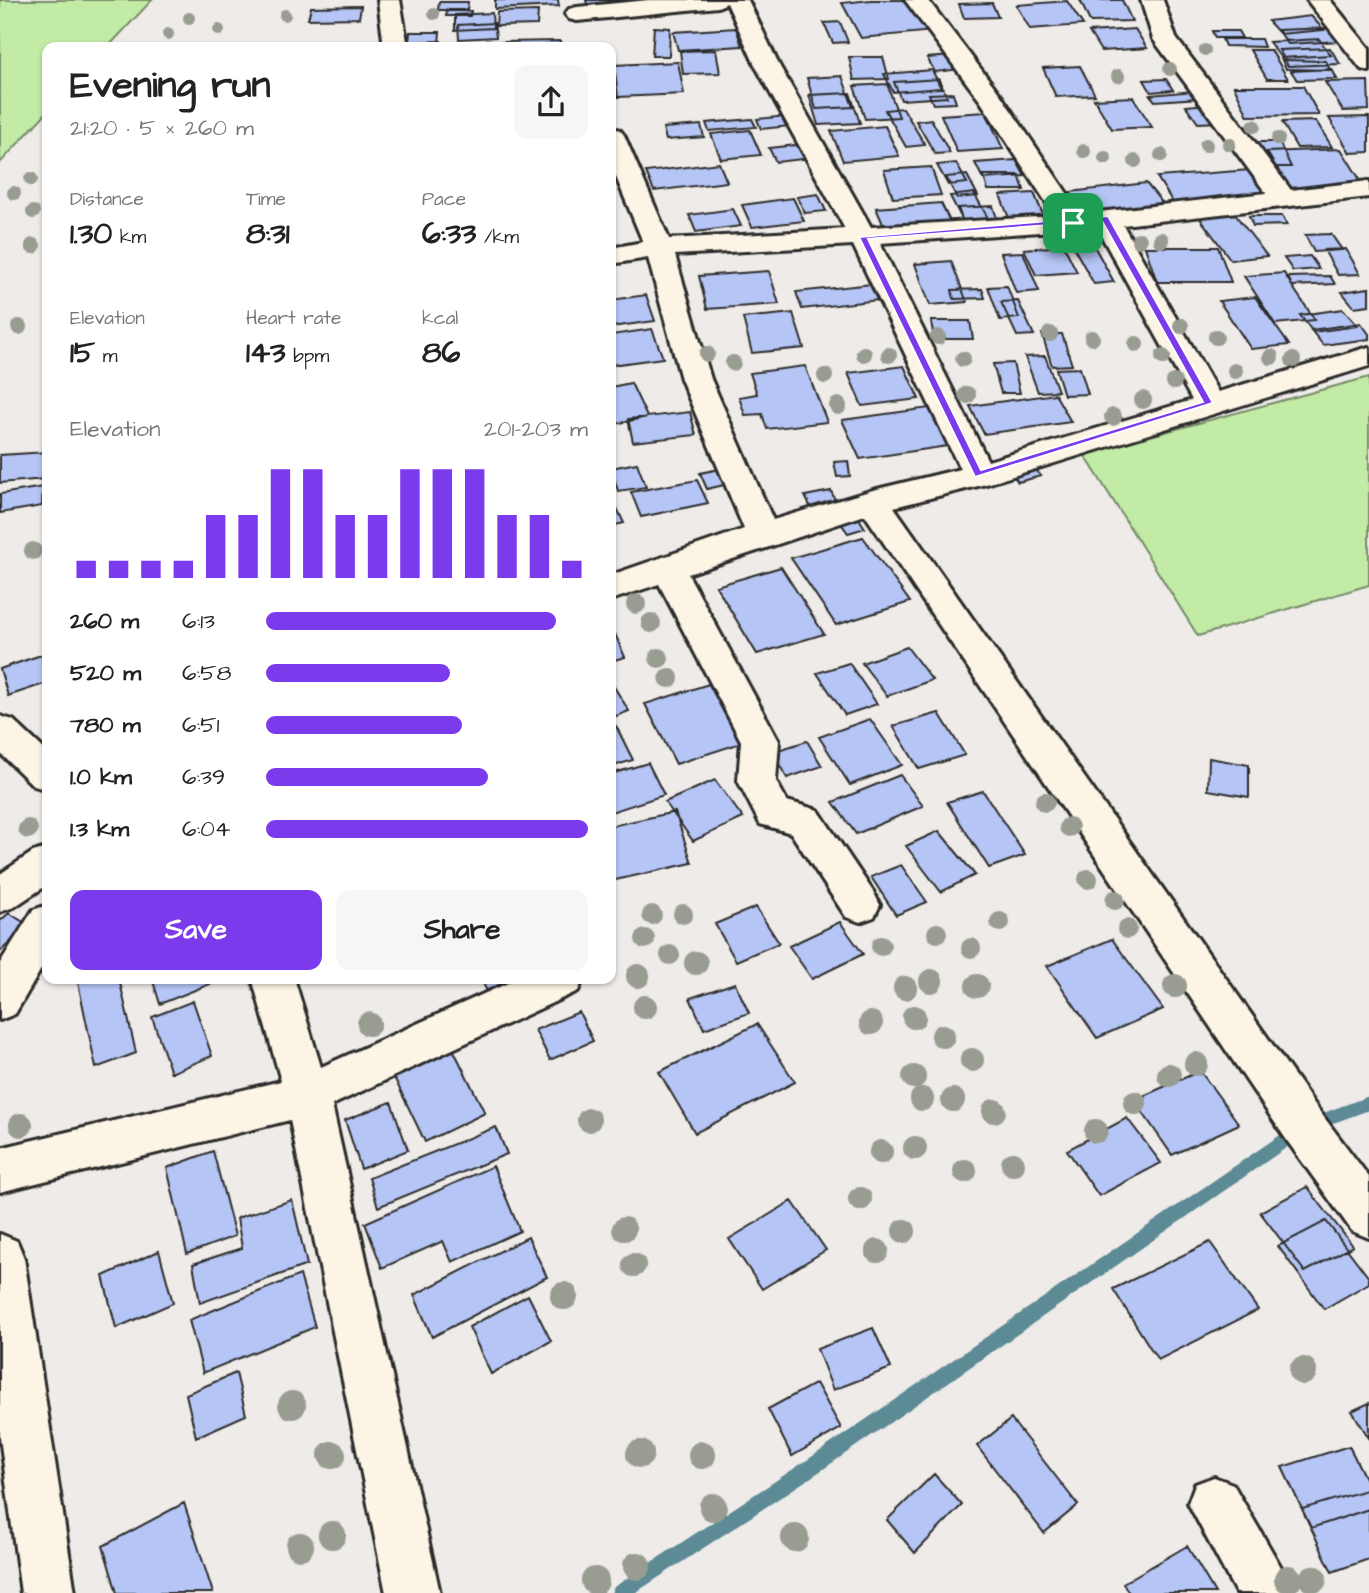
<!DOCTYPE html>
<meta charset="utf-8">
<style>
:root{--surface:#fff;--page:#f6f6f6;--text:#222;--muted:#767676;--accent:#7c3aed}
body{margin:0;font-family:"Architects Daughter",sans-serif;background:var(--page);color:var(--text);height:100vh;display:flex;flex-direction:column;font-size:26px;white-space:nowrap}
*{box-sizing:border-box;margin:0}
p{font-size:23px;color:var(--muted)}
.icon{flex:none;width:38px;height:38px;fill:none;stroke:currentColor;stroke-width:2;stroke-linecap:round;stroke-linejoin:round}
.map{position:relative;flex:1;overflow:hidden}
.side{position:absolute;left:42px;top:42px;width:574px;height:942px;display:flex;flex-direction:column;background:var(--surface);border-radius:14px;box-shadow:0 2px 5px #0004}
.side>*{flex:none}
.pin{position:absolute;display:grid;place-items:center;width:60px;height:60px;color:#fff;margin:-30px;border-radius:14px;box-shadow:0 4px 10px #0006}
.round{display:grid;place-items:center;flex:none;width:74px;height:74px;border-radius:14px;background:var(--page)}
.headline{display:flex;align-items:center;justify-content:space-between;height:119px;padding:0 28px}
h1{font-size:38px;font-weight:700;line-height:52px}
.metrics{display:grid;grid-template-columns:repeat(3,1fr);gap:10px;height:119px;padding:7px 28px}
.metrics div{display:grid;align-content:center}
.metrics b{font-size:30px;font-weight:700}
.metrics small{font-size:19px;font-weight:400}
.metrics p{font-size:19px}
.chart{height:196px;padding:14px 28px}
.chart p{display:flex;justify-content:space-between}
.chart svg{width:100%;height:126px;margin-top:7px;stroke:var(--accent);stroke-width:6}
.button{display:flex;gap:14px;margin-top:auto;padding:14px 28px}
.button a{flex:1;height:80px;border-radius:14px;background:var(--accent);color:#fff;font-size:28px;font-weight:700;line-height:80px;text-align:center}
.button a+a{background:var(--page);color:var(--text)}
ul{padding:0 28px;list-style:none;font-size:23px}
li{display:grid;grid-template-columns:112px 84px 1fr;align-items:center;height:52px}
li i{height:18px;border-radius:9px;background:var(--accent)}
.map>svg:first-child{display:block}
.green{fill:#c2eba6;stroke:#768b68;stroke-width:2}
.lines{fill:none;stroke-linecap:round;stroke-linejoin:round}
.stream{fill:#5c8a95;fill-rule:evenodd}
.building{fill:#b5c5f5;stroke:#2b2b2b;stroke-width:2}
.minor-casing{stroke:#2b2b2b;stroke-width:6}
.minor{fill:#fcf5e5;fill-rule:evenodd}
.tree{fill:#989c91}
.route{fill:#7c3aed;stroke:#fff;stroke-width:2;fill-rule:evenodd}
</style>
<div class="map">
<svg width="1369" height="1593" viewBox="0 0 1369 1593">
<rect width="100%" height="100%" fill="#eeebe8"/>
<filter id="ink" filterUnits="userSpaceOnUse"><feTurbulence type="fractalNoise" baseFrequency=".0143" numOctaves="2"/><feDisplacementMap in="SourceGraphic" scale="14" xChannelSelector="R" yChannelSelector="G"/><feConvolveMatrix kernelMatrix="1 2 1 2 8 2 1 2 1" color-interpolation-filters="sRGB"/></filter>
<g filter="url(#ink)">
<path class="green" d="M0 0H152L108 47H47V112L0 163Z
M1369 377V585L1198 636 1084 454Z"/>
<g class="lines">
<path class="stream" d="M1369 1096V1110L1309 1132 819 1472 635 1593H611L614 1587 807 1460 1299 1122Z"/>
</g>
<path class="building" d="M495 0H558L559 6 495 9Z
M586 0H653L589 12Z
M871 0H915L934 31 861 38 842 3Z
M1080 0H1122L1132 21 1090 22Z
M1067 1 1083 25 1030 29 1016 5Z
M439 2H468L467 10H438Z
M992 3 998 17 964 18 959 4Z
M361 6 359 18 308 19 311 7Z
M447 11H471L470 16H446Z
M538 11 537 25 496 26 497 12Z
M492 13 493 28 455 30V15Z
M1311 16 1324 30 1280 34 1268 21Z
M840 22 848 42 833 43 824 23Z
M494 23 496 37 459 39 458 25Z
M654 27 670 28 669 56H652Z
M736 28 742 46 678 50 673 32Z
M1329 28 1340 41 1288 44 1278 30Z
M1135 29 1147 48 1101 51 1089 32Z
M1212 31H1238L1242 38H1215Z
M410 32H440L439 43H409Z
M1222 39H1261L1264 47 1225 46Z
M1319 39 1331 55 1281 58 1269 42Z
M441 41V47H413V42Z
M560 41V47H500L501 42Z
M1330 48 1340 64 1288 66 1279 50Z
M716 50 720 73 683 74 680 51Z
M1250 50H1271L1288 79H1267Z
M953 56 962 69 935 72 927 58Z
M849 57H883L889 79 854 80Z
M1282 60 1326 61 1330 70 1286 69Z
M678 62 684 94 618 97 614 65Z
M1080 66 1095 95 1056 97 1043 68Z
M1332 69 1337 79 1297 80 1291 71Z
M932 70 941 88 893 92 884 74Z
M842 76 853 107 816 109 807 78Z
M939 79 947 97 901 100 894 82Z
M1166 79 1173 90 1151 92 1144 80Z
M1368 81 1369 110 1343 111 1325 82Z
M887 84 899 117 865 119 854 86Z
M1234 86H1303L1319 115 1248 116Z
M1194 91 1199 98 1155 101 1150 95Z
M850 93 860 123 818 125 809 95Z
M953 93 956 103 933 104 929 94Z
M1133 97 1152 127 1112 129 1094 99Z
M1207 104 1219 122 1198 123 1186 106Z
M903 108 925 145 906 147 885 110Z
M986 112 1003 149 957 152 941 115Z
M787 116 791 126 761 129 757 119Z
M1369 117V152L1350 153 1329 118Z
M752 119 756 127 709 131 706 123Z
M931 119 950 153 935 154 916 121Z
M1316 121 1332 147 1297 148 1282 122Z
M701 125 704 137 666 140 663 128Z
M885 126 899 156 843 161 831 131Z
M750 130 761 155 721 159 711 134Z
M1257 142H1279L1291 167H1268Z
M805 144 812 158 776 162 769 148Z
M1341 149 1369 194 1293 197 1267 152Z
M1016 160 1025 176 983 179 975 163Z
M719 163 727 182 654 191 646 172Z
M956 163 967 183 948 185 937 165Z
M931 167 941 195 893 198 884 170Z
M1250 170 1272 201 1177 209 1157 177Z
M967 175 978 196 957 198 946 177Z
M983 175H1019L1024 190H988Z
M1146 183 1169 211 1090 221 1070 192Z
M974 193 989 220 964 223 950 196Z
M1034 193 1049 229 1014 231 1000 195Z
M818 194 826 211 805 213 797 197Z
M793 198 804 221 752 227 742 205Z
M941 203 955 232 889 238 876 208Z
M993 206 1001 231 967 233 958 208Z
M733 209 741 226 696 232 689 215Z
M1234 213 1267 256 1231 260 1199 217Z
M1249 216H1282L1287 225 1253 226Z
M1331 234 1342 250 1314 252 1305 235Z
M1064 246 1077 272 1036 275 1024 249Z
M1094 246 1114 282 1094 284 1074 248Z
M1145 247H1218L1231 282H1157Z
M1346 249 1360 274 1338 275 1324 250Z
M1023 252 1039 291 1016 293 1001 253Z
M1310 256 1319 269 1293 271 1284 258Z
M951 261 967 302 930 305 915 264Z
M769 271 779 304 707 309 699 276Z
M1284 273 1292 286 1315 320 1275 324 1244 276Z
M1330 276 1335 284 1292 286 1288 277Z
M872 284 879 300 802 309 796 292Z
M1007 286 1019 318 1000 320 988 287Z
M1369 288V305L1354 307 1342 292Z
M982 289 985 298 954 299 952 290Z
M646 295 655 321 611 327V300Z
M1255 297 1289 345 1251 349 1219 301Z
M1018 301 1034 335 1017 336 1001 302Z
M1343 309 1358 326 1313 332 1300 315Z
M793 313 804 348 752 353 743 318Z
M931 321H970L973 339H934Z
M1361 323 1369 334V339L1323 345 1311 330Z
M652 329 663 358 611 365V335Z
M1042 334H1062L1072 365 1052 366Z
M1045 356 1058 391 1038 392 1025 357Z
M1013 363 1020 393H1001L993 364Z
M805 366 827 422 767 429 762 414 745 415 739 397 757 394 750 373Z
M904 366 919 399 862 406 848 373Z
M1080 368 1088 394 1064 395 1056 369Z
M631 383 647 417 611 425V387Z
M1055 394 1071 422 984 434 970 406Z
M929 408 948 446 860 459 842 420Z
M690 412 696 435 633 442 628 419Z
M47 452 45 479 0 483V455Z
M848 461 850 476 837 477 834 462Z
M637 463 646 487 618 491 611 468Z
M1030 463 1041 476 1018 482 1008 468Z
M720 469 728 484 707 489 700 473Z
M697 480 708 503 641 517 631 492Z
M43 487 42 506 0 513V494Z
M831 491 836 502 811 508 805 496Z
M611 502H614L624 523 611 526Z
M858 517 865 528 848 533 840 522Z
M863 537 910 602 836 625 791 558Z
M781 567 824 634 757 654 716 586Z
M615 634 625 657 611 661V635Z
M907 647 932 680 887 696 862 663Z
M47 653V683L8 696 0 669Z
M849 663 877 704 845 715 817 673Z
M611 682 629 711 611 718Z
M709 684 741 743 676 764 645 704Z
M939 713 965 755 919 769 893 726Z
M870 719 902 765 850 785 819 737Z
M616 726 633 760 611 767V728Z
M807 741 822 766 787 778 772 752Z
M1209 758 1249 765V797L1208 790Z
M648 763 664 795 611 812V774Z
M900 775 923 806 856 834 833 802Z
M715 780 743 818 693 841 665 802Z
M983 791 1025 855 989 868 947 802Z
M675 812 692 863 611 881V826Z
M939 831 975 875 941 892 906 846Z
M901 865 927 902 896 915 871 877Z
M756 907 779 943 736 961 715 924Z
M9 913 28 925 0 952V921Z
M840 922 863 954 812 979 789 946Z
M1112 939 1163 1009 1097 1038 1047 966Z
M77 978H119L136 1053 96 1068Z
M152 978H225L160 1004Z
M480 978H521L488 993Z
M735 983 749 1013 704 1029 690 998Z
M193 1001 212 1056 171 1073 152 1017Z
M579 1012 593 1041 550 1060 535 1030Z
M757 1024 795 1082 695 1133 659 1072Z
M451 1045 485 1113 425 1142 392 1073Z
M1200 1071 1239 1124 1172 1155 1134 1100Z
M391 1102 408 1150 361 1169 345 1120Z
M1127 1118 1161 1163 1099 1196 1067 1150Z
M496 1127 507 1154 378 1207 369 1178Z
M213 1151 235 1236 187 1254 167 1168Z
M493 1166 520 1231 452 1262 443 1241 382 1268 365 1223Z
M1307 1187 1353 1246 1305 1272 1260 1212Z
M292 1200 307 1265 200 1303 193 1264 242 1248 237 1218Z
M792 1201 826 1250 762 1289 729 1239Z
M1326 1221 1369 1278V1283L1324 1309 1278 1246Z
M528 1237 547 1277 432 1337 414 1295Z
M1210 1242 1258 1310 1158 1360 1113 1289Z
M159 1251 173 1303 116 1328 103 1276Z
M300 1275 315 1327 203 1373 189 1320Z
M528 1295 551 1341 491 1374 469 1327Z
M873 1328 891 1368 833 1390 817 1349Z
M236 1373 246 1415 196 1437 186 1394Z
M816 1383 841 1428 792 1456 768 1409Z
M1369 1403V1438L1352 1411Z
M1011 1419 1078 1505 1044 1533 977 1446Z
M1349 1446 1369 1486V1509L1311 1528 1282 1467Z
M934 1474 962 1505 915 1553 887 1520Z
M1369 1489V1559L1332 1572 1302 1509Z
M184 1503 213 1593H117L103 1546Z
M1187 1546 1215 1593H1129L1123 1583Z"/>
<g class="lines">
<defs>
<path id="minor" d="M378 0H400L408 47H384Z
M649 0H748L779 65 871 227 1055 216 981 102 905 0H928L1000 94 1081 214 1266 193 1153 39 1141 0H1163L1176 38 1291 190 1369 181V197L1123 225 1218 392 1369 347V366L990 483 894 507 1320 1112 1369 1177V1238L1352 1231 1288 1142 865 515 688 574 779 741 776 781 787 801 818 810 874 893 880 905 874 917 860 922 846 917 791 833 760 824 738 781 741 741 659 584 611 600V575L744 529 681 379 648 258 611 264V248L643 242 611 165V127L620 130 624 135 669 239 845 229 755 65 727 3 718 7 577 21 569 19 565 14 569 9 577 7ZM1097 228 1192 400 988 461 880 243ZM853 245 960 469 873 490 773 520 711 379 675 255Z
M1307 0H1330L1369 48V71L1361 69Z
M0 716 13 720 47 752V790L34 786 0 753Z
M47 848V885L14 907 0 912V874L33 852Z
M47 905V959L15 1014 0 1020V963L33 910Z
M252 978H294L321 1067 519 978H584L578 991 332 1105 440 1593H386L290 1120 0 1192V1148L281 1081Z
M0 1234 17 1241 24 1258 75 1593H21L0 1437Z
M1214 1477 1233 1484 1285 1574 1293 1593H1236L1188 1503 1195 1484Z"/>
</defs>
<use href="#minor" class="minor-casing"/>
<use href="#minor" class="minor"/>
</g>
<g class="tree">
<circle cx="434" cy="14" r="6"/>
<circle cx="285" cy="15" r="6"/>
<circle cx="189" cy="18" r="6"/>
<circle cx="219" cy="30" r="6"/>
<circle cx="168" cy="34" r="6"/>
<circle cx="1205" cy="50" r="6"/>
<circle cx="1170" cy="69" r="7"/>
<circle cx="1118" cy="76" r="7"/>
<circle cx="1254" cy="126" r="7"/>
<circle cx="1278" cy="139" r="7"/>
<circle cx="1229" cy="144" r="7"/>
<circle cx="1206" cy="145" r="7"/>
<circle cx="1084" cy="151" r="7"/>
<circle cx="1161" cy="155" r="7"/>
<circle cx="1105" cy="158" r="7"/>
<circle cx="1135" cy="161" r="7"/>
<circle cx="31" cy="179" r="7"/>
<circle cx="14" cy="193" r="7"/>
<circle cx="33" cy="212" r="7"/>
<circle cx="1139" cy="240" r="8"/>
<circle cx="1161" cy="240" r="8"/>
<circle cx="33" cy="246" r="8"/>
<circle cx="1181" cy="326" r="8"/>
<circle cx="19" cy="327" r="8"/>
<circle cx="1050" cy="334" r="8"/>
<circle cx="938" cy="337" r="8"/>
<circle cx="1216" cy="337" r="8"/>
<circle cx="1092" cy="338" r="8"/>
<circle cx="1136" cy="344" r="8"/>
<circle cx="707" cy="354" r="8"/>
<circle cx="864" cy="354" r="8"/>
<circle cx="889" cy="355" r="8"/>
<circle cx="1163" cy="357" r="8"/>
<circle cx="1271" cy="357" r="8"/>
<circle cx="963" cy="359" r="8"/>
<circle cx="1293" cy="360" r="8"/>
<circle cx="733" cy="363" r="8"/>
<circle cx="1235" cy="371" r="8"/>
<circle cx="825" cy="376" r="8"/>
<circle cx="1174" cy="382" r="8"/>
<circle cx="967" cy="395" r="9"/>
<circle cx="1143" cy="400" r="9"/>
<circle cx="838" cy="406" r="9"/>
<circle cx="1113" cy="417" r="9"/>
<circle cx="33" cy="551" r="9"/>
<circle cx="636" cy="604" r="10"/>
<circle cx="651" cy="623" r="10"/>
<circle cx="659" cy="658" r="10"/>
<circle cx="669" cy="678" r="10"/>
<circle cx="1045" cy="802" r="10"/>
<circle cx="1069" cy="827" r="10"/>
<circle cx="28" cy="829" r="10"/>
<circle cx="1088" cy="879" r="10"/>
<circle cx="1115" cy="900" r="10"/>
<circle cx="683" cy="914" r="10"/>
<circle cx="652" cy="915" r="10"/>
<circle cx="1000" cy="922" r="10"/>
<circle cx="1127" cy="929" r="10"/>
<circle cx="937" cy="933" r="10"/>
<circle cx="645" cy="939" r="10"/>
<circle cx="881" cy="946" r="10"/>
<circle cx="971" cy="948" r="10"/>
<circle cx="670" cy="955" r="10"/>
<circle cx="696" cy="963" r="12"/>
<circle cx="638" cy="976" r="12"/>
<circle cx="931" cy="981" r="12"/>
<circle cx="977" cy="986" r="12"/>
<circle cx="1175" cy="986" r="12"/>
<circle cx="905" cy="988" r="12"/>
<circle cx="645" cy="1007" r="12"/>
<circle cx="914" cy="1017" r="12"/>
<circle cx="871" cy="1023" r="12"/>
<circle cx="369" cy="1024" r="12"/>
<circle cx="943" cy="1036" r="12"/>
<circle cx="972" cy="1060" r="12"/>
<circle cx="1196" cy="1064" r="12"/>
<circle cx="1169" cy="1075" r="12"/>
<circle cx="914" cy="1077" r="12"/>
<circle cx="922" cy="1099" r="12"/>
<circle cx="953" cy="1100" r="12"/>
<circle cx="1135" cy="1103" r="12"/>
<circle cx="994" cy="1111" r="12"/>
<circle cx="589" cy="1120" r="12"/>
<circle cx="21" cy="1125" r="12"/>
<circle cx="1096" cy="1131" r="12"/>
<circle cx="915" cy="1148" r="12"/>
<circle cx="881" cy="1152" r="12"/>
<circle cx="1013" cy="1164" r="12"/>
<circle cx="965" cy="1171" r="12"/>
<circle cx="860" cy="1199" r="12"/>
<circle cx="624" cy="1229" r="12"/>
<circle cx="904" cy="1231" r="12"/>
<circle cx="877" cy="1251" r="12"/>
<circle cx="634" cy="1265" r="12"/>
<circle cx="564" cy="1296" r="14"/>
<circle cx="1303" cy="1371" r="14"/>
<circle cx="292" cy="1405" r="14"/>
<circle cx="640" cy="1454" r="14"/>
<circle cx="332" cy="1455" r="14"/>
<circle cx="702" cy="1455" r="14"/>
<circle cx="713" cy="1507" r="14"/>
<circle cx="332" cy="1535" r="14"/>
<circle cx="795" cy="1538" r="14"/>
<circle cx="300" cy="1546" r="14"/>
<circle cx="637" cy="1566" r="14"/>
<circle cx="1288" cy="1579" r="14"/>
<circle cx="1313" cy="1579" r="14"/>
<circle cx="595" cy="1581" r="14"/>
</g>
</g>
<path class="route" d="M1108 216 1213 403 975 477 859 237ZM1102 221 1203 402 981 470 868 239Z"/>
</svg>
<div class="pin" style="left:1073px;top:223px;background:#1e9e55"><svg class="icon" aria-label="arrive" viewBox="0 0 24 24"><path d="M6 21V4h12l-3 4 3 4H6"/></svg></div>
<section class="side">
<div class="headline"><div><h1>Evening run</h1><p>21:20 · 5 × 260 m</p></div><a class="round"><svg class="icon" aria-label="share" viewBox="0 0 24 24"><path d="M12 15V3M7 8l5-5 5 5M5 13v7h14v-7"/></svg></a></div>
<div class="metrics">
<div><p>Distance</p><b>1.30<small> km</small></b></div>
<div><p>Time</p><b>8:31</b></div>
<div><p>Pace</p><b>6:33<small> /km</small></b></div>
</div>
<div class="metrics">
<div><p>Elevation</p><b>15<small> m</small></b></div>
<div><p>Heart rate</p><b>143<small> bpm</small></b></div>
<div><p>kcal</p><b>86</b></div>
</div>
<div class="chart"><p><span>Elevation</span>201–203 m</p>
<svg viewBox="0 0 160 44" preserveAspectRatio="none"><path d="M5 44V38M15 44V38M25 44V38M35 44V38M45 44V22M55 44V22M65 44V6M75 44V6M85 44V22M95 44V22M105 44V6M115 44V6M125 44V6M135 44V22M145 44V22M155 44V38"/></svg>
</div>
<ul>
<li><b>260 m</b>6:13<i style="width:90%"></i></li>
<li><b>520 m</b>6:58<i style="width:57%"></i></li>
<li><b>780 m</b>6:51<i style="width:61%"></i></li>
<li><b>1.0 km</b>6:39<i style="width:69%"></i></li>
<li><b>1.3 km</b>6:04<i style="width:100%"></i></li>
</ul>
<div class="button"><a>Save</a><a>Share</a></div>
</section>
</div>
